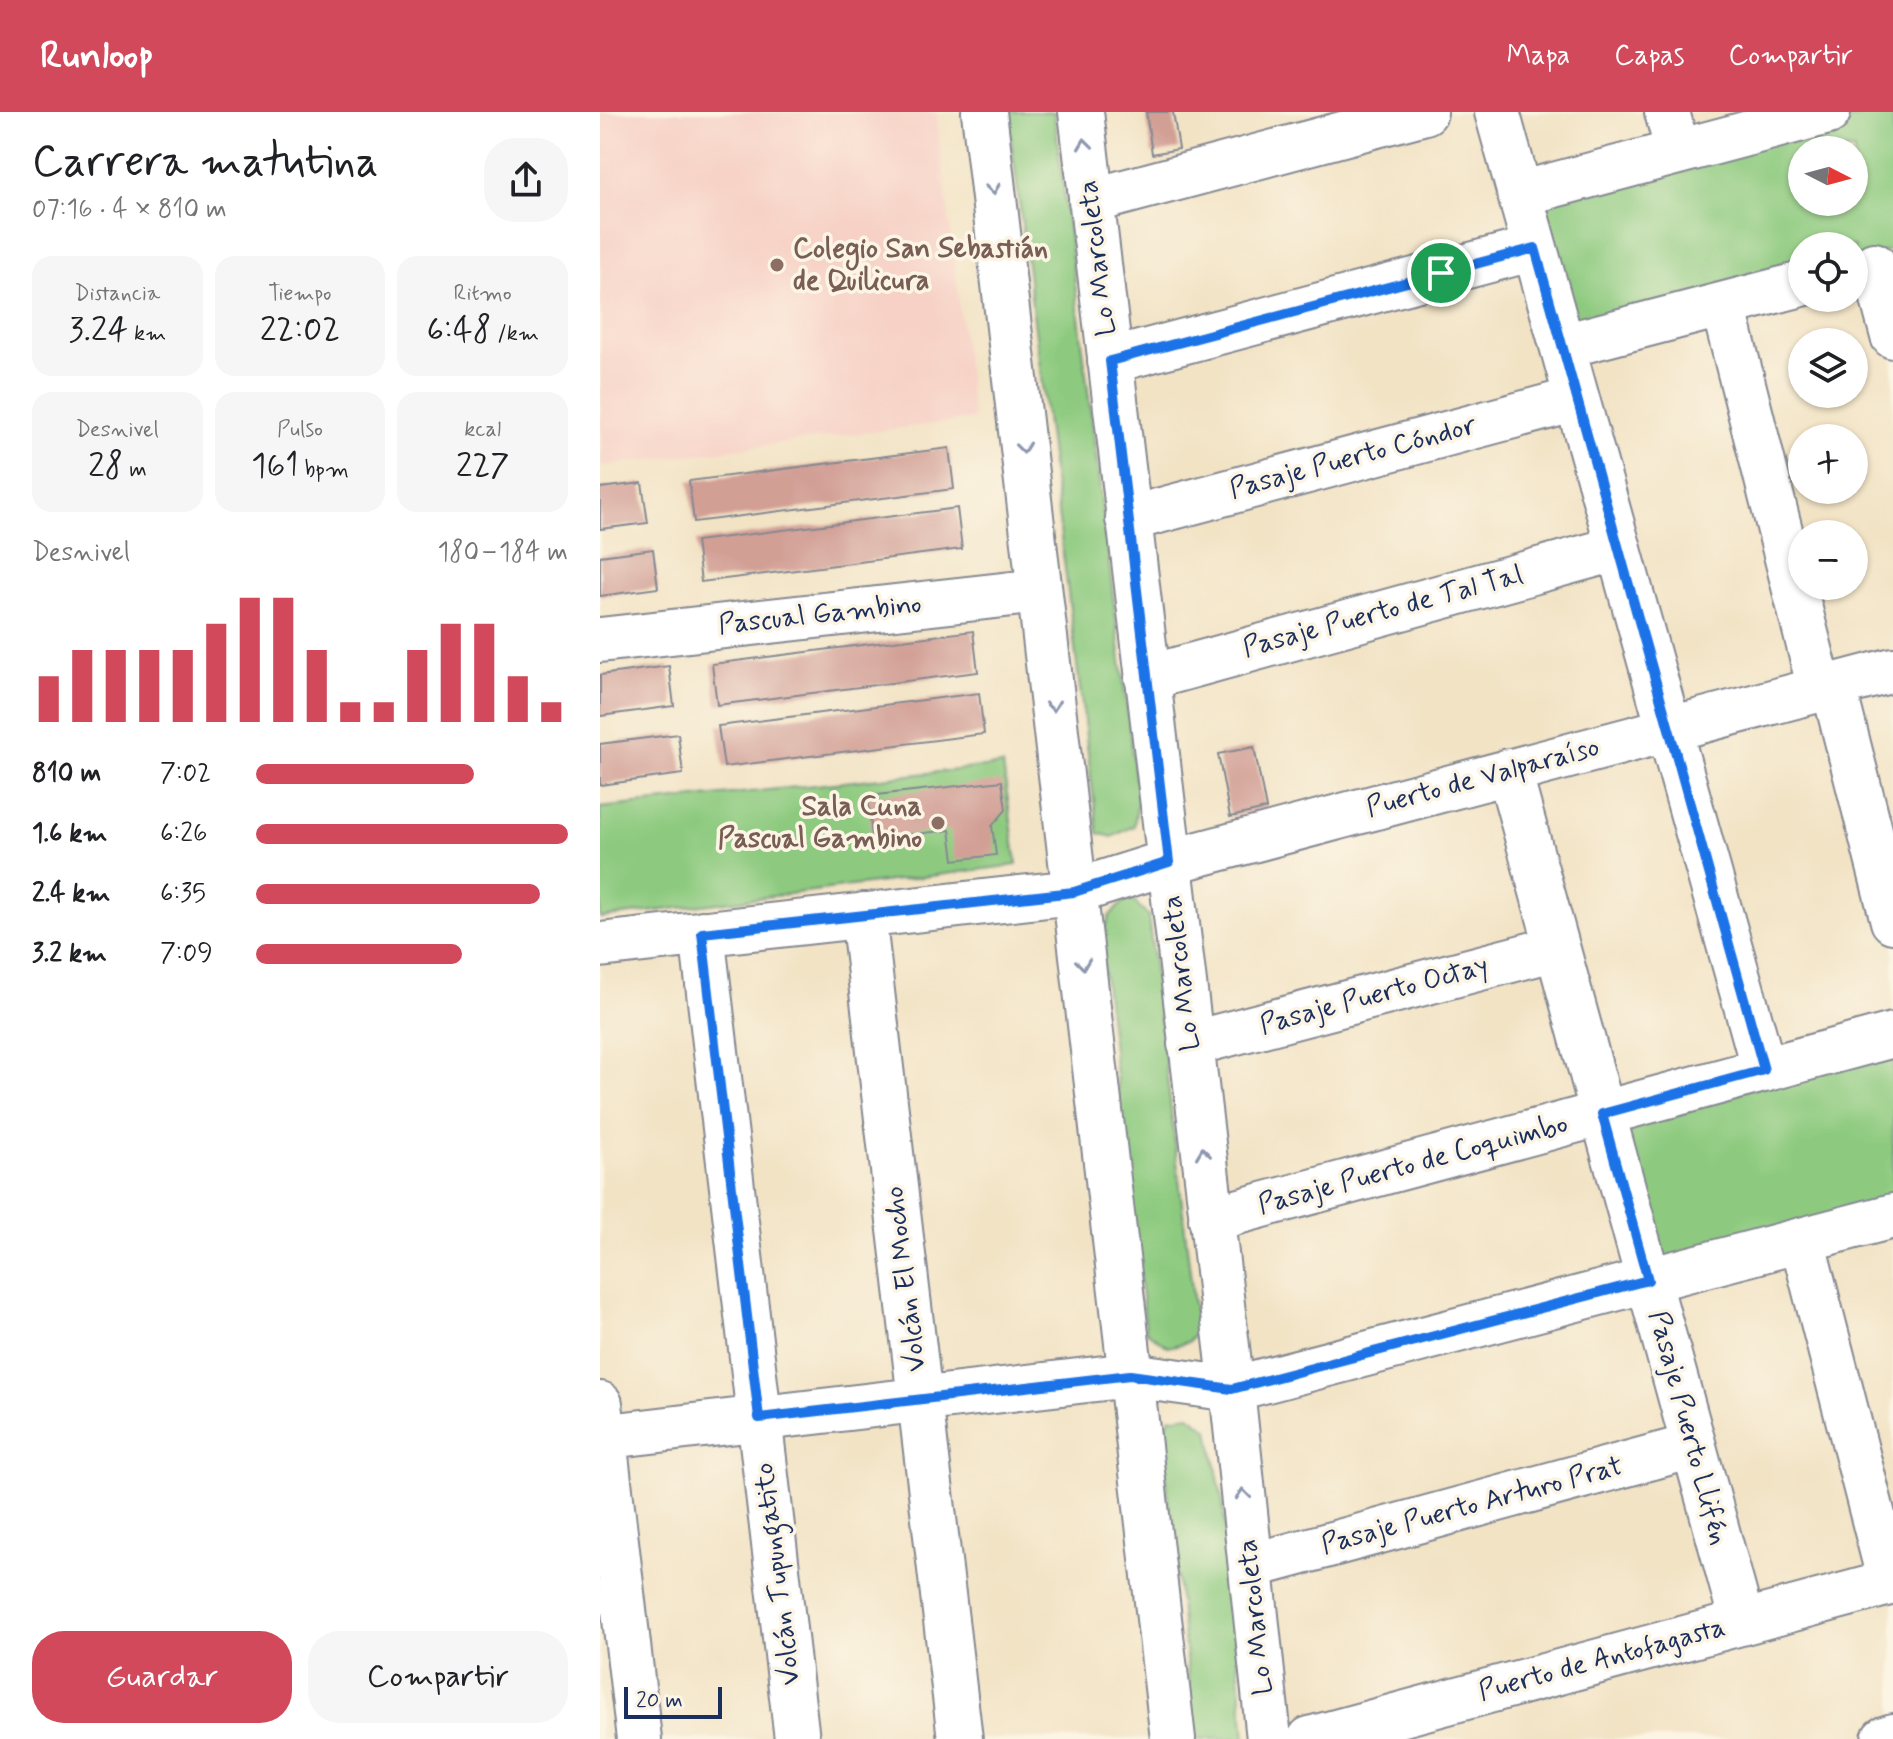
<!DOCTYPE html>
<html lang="es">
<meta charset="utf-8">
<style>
:root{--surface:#fff;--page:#f6f6f6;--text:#202124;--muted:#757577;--accent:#d1495b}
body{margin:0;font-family:Mynerve,sans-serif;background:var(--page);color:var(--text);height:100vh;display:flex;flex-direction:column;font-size:30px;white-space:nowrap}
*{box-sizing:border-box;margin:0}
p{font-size:26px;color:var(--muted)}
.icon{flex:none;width:44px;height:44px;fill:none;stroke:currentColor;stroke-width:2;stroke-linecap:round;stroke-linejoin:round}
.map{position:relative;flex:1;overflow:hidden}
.drawer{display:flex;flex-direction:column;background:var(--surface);width:600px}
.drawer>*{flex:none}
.needle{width:52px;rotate:96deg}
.buttons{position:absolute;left:1188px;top:24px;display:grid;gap:16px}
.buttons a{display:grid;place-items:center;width:80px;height:80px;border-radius:50%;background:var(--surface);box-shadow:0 2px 6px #0004;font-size:40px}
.scale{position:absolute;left:24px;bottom:20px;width:98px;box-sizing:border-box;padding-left:8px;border:4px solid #1b2f5e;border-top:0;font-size:22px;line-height:28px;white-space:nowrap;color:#1b2f5e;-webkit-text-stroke:6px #fcf5e5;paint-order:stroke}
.pin{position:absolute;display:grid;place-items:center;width:68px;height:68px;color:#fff;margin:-34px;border:4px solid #fff;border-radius:50%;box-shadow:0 2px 8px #0007}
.round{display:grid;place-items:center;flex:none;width:84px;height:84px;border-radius:32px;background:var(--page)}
.headline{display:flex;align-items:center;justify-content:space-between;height:136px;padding:0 32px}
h1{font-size:44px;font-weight:600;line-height:60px}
.stats{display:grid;grid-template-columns:repeat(3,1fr);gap:12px;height:136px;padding:8px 32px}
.stats div{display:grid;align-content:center;border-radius:20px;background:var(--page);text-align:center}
.stats b{font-size:34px;font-weight:600}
.stats small{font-size:22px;font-weight:400}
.stats p{font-size:22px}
.chart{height:224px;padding:16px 32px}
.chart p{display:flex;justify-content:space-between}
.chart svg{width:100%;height:144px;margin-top:8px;stroke:var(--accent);stroke-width:6}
.button{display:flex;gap:16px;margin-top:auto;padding:16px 32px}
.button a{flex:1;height:92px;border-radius:32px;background:var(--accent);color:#fff;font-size:32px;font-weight:600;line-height:92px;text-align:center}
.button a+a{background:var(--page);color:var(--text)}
ul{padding:0 32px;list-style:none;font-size:26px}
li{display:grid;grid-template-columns:128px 96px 1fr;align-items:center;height:60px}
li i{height:20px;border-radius:10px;background:var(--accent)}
header{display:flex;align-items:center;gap:48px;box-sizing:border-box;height:112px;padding:0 40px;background:var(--accent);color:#fff}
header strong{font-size:38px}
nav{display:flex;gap:44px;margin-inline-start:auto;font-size:28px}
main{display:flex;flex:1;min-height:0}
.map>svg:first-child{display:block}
.built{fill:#f7d1c6}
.green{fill:#8dca7f;stroke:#547c6e;stroke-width:2;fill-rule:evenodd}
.building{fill:#d29f95}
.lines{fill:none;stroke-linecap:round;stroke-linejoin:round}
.minor-casing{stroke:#868992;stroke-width:48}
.minor{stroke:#fff;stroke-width:44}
.oneway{stroke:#8d97ae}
.route-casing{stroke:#fff;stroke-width:16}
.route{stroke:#1a73e8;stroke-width:10}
.education-dot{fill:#8d6e63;stroke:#fcf5e5;stroke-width:3}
.labels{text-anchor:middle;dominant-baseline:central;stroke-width:7;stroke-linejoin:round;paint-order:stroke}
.education-label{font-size:28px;font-weight:bold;fill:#785e54;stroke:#fcf5e5;text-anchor:start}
.street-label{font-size:28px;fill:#1b2f5e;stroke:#fcf5e5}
</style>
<header>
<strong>Runloop</strong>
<nav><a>Mapa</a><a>Capas</a><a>Compartir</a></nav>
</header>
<main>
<section class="drawer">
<div class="headline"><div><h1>Carrera matutina</h1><p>07:16 · 4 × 810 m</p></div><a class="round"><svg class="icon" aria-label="share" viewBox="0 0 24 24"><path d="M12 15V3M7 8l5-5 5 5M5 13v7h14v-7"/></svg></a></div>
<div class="stats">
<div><p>Distancia</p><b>3.24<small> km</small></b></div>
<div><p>Tiempo</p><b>22:02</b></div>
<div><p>Ritmo</p><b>6:48<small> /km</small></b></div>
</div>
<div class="stats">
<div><p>Desnivel</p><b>28<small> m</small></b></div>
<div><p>Pulso</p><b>161<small> bpm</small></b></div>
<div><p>kcal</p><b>227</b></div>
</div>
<div class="chart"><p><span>Desnivel</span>180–184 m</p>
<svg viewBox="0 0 160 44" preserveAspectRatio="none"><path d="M5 44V30M15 44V22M25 44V22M35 44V22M45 44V22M55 44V14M65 44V6M75 44V6M85 44V22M95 44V38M105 44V38M115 44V22M125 44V14M135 44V14M145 44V30M155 44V38"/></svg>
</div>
<ul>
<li><b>810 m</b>7:02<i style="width:70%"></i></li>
<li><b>1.6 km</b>6:26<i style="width:100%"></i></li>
<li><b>2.4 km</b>6:35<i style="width:91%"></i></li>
<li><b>3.2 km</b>7:09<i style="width:66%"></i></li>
</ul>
<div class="button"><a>Guardar</a><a>Compartir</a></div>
</section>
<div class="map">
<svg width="1293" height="1627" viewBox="0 0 1293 1627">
<rect width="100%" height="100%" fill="#fcf5e5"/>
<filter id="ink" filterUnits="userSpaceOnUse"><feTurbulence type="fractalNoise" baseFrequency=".0125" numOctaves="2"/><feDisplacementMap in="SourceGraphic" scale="16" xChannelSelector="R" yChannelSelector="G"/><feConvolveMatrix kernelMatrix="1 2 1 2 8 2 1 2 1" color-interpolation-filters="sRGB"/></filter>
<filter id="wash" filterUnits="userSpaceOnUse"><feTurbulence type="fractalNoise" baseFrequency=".006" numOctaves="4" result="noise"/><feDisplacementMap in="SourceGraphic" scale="32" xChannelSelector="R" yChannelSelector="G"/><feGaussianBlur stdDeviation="1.8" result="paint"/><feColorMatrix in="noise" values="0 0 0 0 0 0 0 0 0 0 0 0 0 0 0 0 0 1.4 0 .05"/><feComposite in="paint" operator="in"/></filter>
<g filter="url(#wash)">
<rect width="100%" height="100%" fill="#f2e3c5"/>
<path class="built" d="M0 0H336L373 307 1 354Z"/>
<path class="green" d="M408 0H454L538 688 534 714 512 725 498 721Z
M1277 0H1293V137L1254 148V134H1202V162L979 221 944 89ZM1202 38H1254V90H1202Z
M403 653 417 753 0 806V696Z
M529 785 548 803 597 1220 588 1230 568 1235 546 1219 500 827 510 803Z
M1293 934V1089L1060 1152 1021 1009Z
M589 1303 609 1318 623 1392 645 1627H595L562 1331 569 1306Z"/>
<g id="blocks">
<path class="building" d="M546 0H573L579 37 552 42Z
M349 336 354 377 94 410 89 369Z
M42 371 48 411 0 417V376Z
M357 396 362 437 101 470 96 429Z
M53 437 58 476 0 484V444Z
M373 519 378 560 117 593 112 552Z
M69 554 74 594 0 604V563Z
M379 581 384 622 124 655 118 614Z
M78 622 83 662 0 673V632Z
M654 635 666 697 630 705 618 642Z
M402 669 406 698 392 714 396 743 354 748 350 718 272 727 268 684Z"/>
</g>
</g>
<g filter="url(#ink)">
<use href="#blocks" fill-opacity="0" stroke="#868992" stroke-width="2"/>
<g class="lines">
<defs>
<path id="minor" d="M384 0 573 1627
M481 0 632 1277 669 1627
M897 0 1164 958
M1067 0 1078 40
M920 82 1228 0
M491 89 825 0
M1274 153 1293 224
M1123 193 1220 577
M963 234 1202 172
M510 249 935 136
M528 407 977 287
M0 528 439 479
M547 566 1019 436
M1233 573 1293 809
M909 659 1142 1510
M263 803 360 1627
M102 821 197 1627
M0 833 474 780 569 750 1293 558
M590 932 957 836
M611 1107 1293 923
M1202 1128 1290 1470
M0 1292 39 1627
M0 1325 530 1263 632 1277 1293 1104
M651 1454 1093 1334
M710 1627 1293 1470
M1284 1627 1293 1624"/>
</defs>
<use href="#minor" class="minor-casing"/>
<use href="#minor" class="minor"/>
</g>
<defs><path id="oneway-chevron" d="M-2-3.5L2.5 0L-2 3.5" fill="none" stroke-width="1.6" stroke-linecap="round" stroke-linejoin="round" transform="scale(2)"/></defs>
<g class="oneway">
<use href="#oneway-chevron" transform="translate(485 32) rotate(-97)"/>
<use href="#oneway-chevron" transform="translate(393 77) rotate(83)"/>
<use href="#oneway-chevron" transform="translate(423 336) rotate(83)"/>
<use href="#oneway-chevron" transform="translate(453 594) rotate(83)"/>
<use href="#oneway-chevron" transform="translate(483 852) rotate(83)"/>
<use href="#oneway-chevron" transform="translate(603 1041) rotate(-97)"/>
<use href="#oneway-chevron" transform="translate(643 1382) rotate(-96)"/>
</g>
</g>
<g class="lines" filter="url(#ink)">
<defs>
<path id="route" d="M935 136 1164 958 1002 1002 1048 1168 632 1277 530 1263 159 1306 102 821 474 780 569 750 510 249Z"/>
</defs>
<use href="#route" class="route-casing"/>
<use href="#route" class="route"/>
</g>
<g class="education-dot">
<circle cx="177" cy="153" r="8"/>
<circle cx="338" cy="711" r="8"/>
</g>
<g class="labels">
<g class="education-label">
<text x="193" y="137">Colegio San Sebastián<tspan x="193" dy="32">de Quilicura</tspan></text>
<text x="322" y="695" text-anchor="end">Sala Cuna<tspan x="322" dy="32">Pascual Gambino</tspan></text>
</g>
<g class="street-label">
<text transform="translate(498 146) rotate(-97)">Lo Marcoleta</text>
<text transform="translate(753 346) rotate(-15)">Pasaje Puerto Cóndor</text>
<text transform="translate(783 500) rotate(-15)">Pasaje Puerto de Tal Tal</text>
<text transform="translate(220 503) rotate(-6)">Pascual Gambino</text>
<text transform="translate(883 666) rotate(-15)">Puerto de Valparaíso</text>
<text transform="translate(582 861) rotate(-97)">Lo Marcoleta</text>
<text transform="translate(774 884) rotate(-15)">Pasaje Puerto Octay</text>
<text transform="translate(813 1053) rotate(-15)">Pasaje Puerto de Coquimbo</text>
<text transform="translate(306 1167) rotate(-97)">Volcán El Mocho</text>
<text transform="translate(1088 1316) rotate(75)">Pasaje Puerto Llifén</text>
<text transform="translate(872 1394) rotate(-15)">Pasaje Puerto Arturo Prat</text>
<text transform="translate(178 1462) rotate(-97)">Volcán Tupungatito</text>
<text transform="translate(656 1505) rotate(-96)">Lo Marcoleta</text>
<text transform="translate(1002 1548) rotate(-15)">Puerto de Antofagasta</text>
</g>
</g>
</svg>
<div class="buttons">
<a><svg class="needle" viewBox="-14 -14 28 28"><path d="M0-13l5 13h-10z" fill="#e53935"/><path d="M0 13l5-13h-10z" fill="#757577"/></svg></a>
<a><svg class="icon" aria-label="locate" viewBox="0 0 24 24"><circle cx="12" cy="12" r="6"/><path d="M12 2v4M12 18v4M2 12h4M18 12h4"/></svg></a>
<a><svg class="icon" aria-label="layers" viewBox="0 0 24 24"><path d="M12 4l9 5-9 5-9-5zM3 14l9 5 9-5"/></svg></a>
<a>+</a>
<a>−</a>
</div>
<div class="scale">20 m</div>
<div class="pin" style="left:841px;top:161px;background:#1e9e55"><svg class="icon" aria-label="arrive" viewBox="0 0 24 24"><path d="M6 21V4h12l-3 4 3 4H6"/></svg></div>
</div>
</main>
